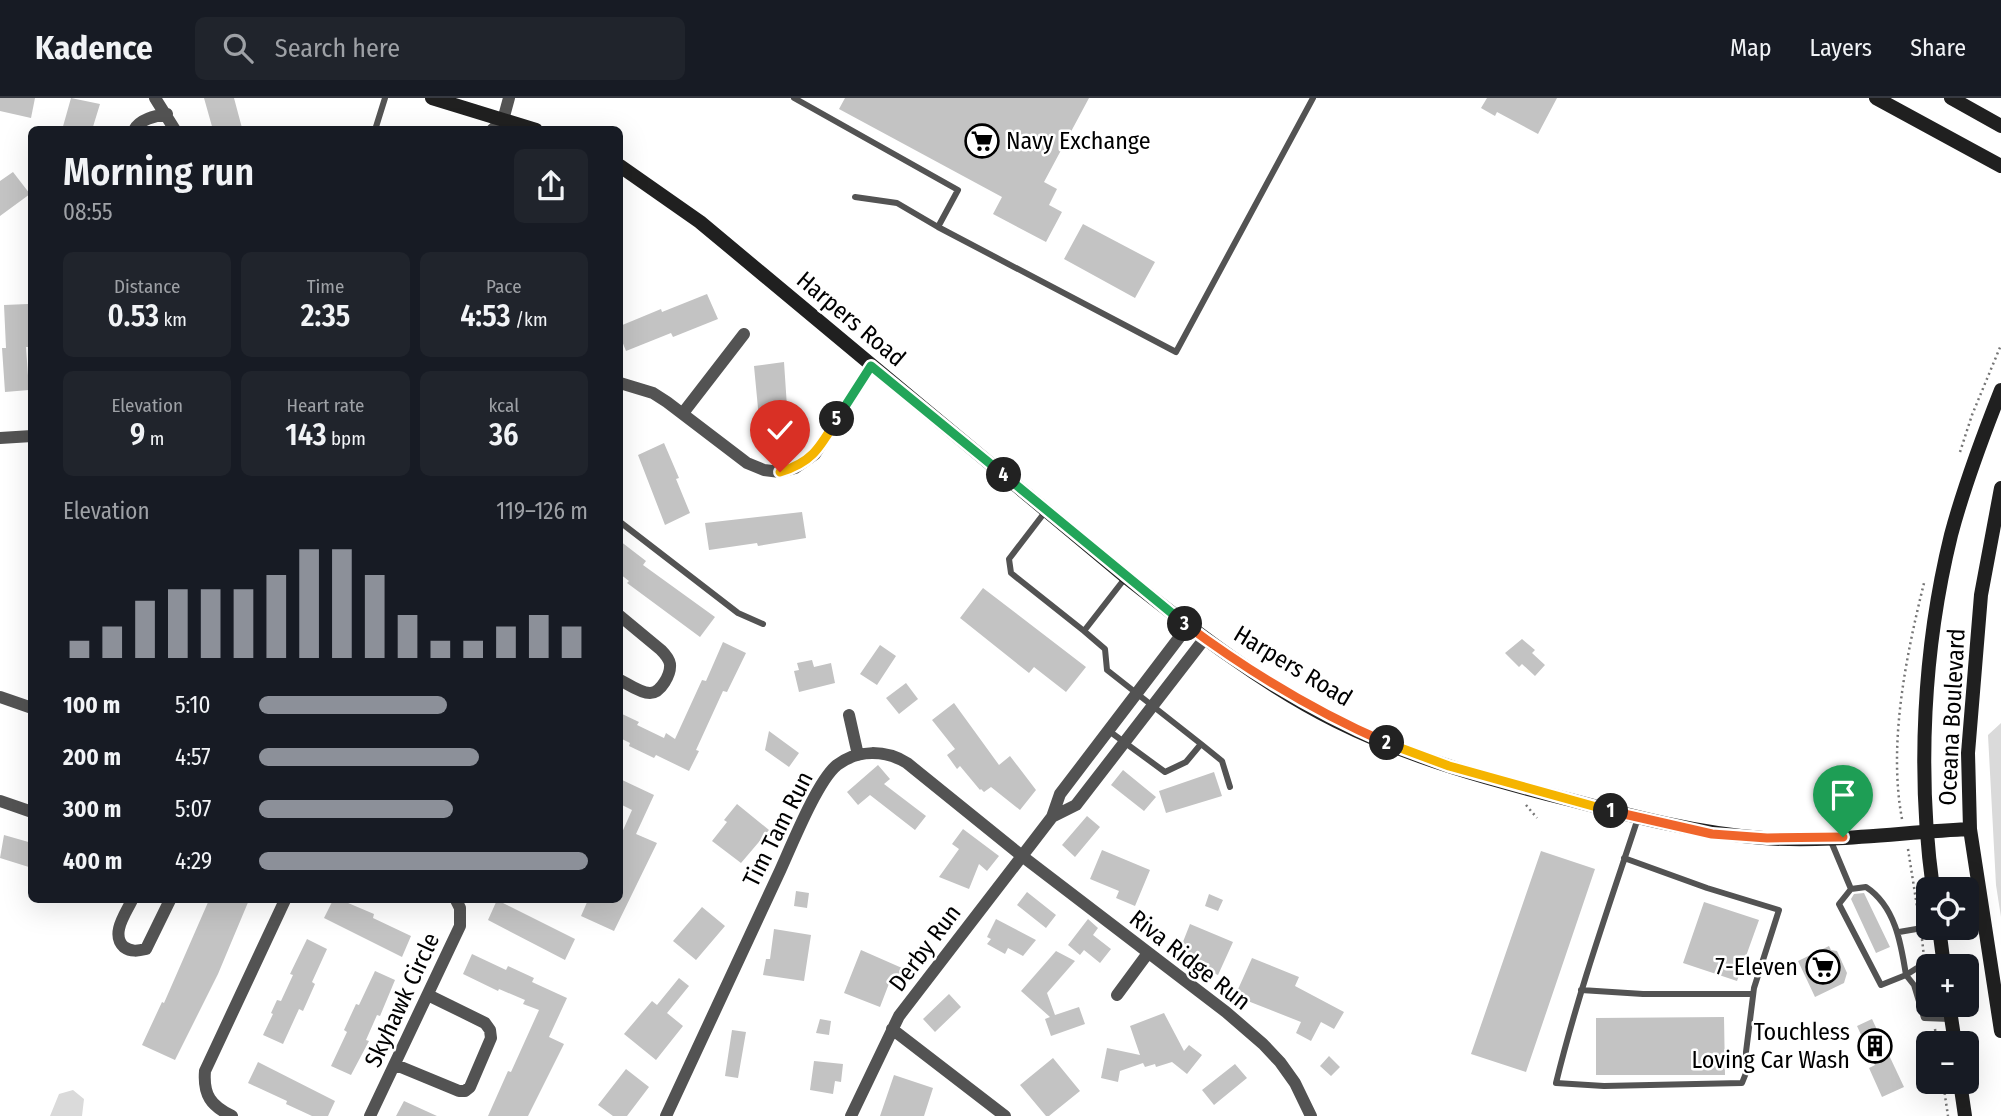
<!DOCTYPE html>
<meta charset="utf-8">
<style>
:root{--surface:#171b24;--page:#20242c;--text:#f1f3f6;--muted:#9ea1a6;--line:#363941;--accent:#8c9099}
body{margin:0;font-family:"Fira Sans Condensed",sans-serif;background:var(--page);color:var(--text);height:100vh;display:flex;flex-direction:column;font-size:26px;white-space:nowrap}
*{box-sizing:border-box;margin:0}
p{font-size:23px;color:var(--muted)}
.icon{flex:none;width:38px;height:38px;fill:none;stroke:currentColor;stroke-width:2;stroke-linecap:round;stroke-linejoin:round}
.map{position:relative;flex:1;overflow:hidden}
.panel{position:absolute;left:28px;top:28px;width:595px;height:777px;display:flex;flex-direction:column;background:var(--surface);border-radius:10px;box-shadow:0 7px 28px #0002}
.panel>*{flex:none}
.buttons{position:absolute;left:1916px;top:779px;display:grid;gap:14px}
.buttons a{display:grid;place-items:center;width:63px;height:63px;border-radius:10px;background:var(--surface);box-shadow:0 7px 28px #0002;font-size:35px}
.pin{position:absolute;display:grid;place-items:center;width:60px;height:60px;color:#fff;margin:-72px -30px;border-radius:50% 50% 50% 0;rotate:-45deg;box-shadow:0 0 7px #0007}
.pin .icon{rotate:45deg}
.km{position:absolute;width:35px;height:35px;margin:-18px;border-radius:50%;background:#222;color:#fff;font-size:19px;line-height:35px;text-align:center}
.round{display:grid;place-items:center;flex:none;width:74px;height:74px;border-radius:10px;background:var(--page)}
.headline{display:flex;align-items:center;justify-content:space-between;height:119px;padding:0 35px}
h1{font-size:38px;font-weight:600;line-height:52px}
.metrics{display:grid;grid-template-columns:repeat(3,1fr);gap:10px;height:119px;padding:7px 35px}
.metrics div{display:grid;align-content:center;border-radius:10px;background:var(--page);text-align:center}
.metrics b{font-size:30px;font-weight:600}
.metrics small{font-size:19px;font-weight:400}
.metrics p{font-size:19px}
.chart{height:196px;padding:14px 35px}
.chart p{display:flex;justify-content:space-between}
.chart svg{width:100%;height:126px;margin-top:7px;stroke:var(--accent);stroke-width:6}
ul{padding:0 35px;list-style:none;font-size:23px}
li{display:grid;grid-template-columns:112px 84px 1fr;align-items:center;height:52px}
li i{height:18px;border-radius:9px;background:var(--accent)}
header{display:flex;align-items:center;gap:42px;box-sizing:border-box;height:98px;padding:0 35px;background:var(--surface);border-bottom:2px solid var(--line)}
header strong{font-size:33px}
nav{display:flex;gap:38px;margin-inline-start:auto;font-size:24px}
.search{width:490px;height:63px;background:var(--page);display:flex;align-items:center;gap:18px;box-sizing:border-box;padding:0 24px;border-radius:10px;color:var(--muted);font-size:26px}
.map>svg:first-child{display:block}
.green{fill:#dadada}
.building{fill:#c3c3c3}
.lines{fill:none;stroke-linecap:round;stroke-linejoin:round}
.path{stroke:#757575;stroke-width:2.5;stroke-dasharray:2 3.5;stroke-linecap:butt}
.lane{stroke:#535353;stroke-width:6}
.street{stroke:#535353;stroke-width:12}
.secondary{stroke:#202020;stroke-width:14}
.split-1-casing{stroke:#fff;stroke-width:14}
.split-2-casing{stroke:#fff;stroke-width:14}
.split-3-casing{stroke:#fff;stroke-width:14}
.split-4-casing{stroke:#fff;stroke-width:14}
.split-5-casing{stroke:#fff;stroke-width:14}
.split-6-casing{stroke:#fff;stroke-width:14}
.split-1{stroke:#f0652b;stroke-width:9}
.split-2{stroke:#f5b400;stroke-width:9}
.split-3{stroke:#f0652b;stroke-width:9}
.split-4{stroke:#22a559;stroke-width:9}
.split-5{stroke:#22a559;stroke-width:9}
.split-6{stroke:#f5b400;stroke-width:9}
.labels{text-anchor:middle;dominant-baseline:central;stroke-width:5;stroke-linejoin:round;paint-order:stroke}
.poi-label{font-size:24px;fill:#000;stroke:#fff;text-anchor:end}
.street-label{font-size:24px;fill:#000;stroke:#fff}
</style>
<header>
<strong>Kadence</strong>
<div class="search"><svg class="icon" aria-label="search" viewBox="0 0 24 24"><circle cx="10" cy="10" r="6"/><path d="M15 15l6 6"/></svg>Search here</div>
<nav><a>Map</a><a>Layers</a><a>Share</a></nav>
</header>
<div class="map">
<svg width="2001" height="1018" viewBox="0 0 2001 1018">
<rect width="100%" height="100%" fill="#fff"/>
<path class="green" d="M2001 625V819L1996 787 1988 637Z
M73 992 84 1001 82 1018H50L59 996Z"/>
<path class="building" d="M0 0H35L31 20 0 13Z
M71 0 100 6 92 32H62Z
M204 0H234L242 30 213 32Z
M845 0H1089L1044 84 1057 91 1049 107 1062 114 1046 144 993 116 1002 99 839 11Z
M1487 0H1557L1538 36 1497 14 1495 18 1481 10Z
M13 74 30 96 0 118V83Z
M1083 126 1155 164 1135 200 1064 161Z
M707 196 718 221 673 239 671 235 626 253 620 238V228L661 211 662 214Z
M28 206 30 249H26L29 292 5 294 2 250H6L4 207Z
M784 264 789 339 761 342 754 268Z
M664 345 679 380 676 381 690 415 665 427 638 357Z
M802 414 806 440 758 448 757 445 709 452 705 425Z
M620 443 646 463 643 467 715 519 700 539 627 485 629 483 620 476Z
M983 490 1086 569 1066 594 1034 569 1029 575 960 520Z
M1522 541 1535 552 1532 555 1545 567 1535 578 1522 566 1519 569 1505 555Z
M723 544 746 555 727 594 723 593 696 652 699 653 689 673 656 657 654 660 629 648 630 645 620 640V615L639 624 637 627 664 640 666 635 675 641 702 582 706 583Z
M880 547 896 558 877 587 860 576Z
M812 562 814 569 831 565 835 585 799 594 794 573 799 572 797 565Z
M906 585 918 601 899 616 886 600Z
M954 605 999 667 1010 658 1036 692 1020 712 991 689 984 694 981 691 980 692 960 668 957 671 947 657 955 651 932 622Z
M769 633 799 655 789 669 765 652Z
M878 667 890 681 884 686 926 718 915 732 870 697 858 707 847 694Z
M1123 672 1156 699 1144 713 1111 687Z
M1214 674 1222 698 1166 715 1159 693Z
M620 681 654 697 636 736 657 745 614 833 581 818 588 802H620V739L632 712 620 706Z
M737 706 769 732 741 765 712 743 727 724 724 722Z
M1087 718 1100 729 1075 759 1062 747Z
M963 731 999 758 987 773 979 766 969 791 939 779 959 751 952 746Z
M4 737 32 745V770L0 760Z
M1102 752 1150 772 1135 808 1116 800 1119 793 1090 781Z
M1541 753 1595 771 1526 974 1471 956Z
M796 793 809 795 807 810 794 808Z
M1027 794 1056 817 1046 830 1017 807Z
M1864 795 1890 849 1876 855 1851 801 1854 796Z
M1209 796 1223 802 1218 813 1205 808Z
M209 802H249L218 876 175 962 142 947 162 904 164 905Z
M333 802H341L374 816 373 820 411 838 402 859 324 820Z
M497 802 575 841 565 862 488 822Z
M1704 804 1759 822 1737 883 1683 865Z
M702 809 725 828 696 862 673 843Z
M996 821 1036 842 1023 858 1008 850 1005 856 987 846 991 841 987 839Z
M1088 821 1098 830 1093 837 1111 851 1100 865 1084 852 1080 857 1068 847Z
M1190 826 1233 844 1218 877 1202 870 1204 864 1179 854Z
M774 831 811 837 804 883 763 877 766 861H770Z
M307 841 327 851 312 884 315 886 303 913 299 911 283 946 263 937 273 916 271 915 277 902 281 903 293 877 290 876Z
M1829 848 1831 852 1837 853 1847 875 1844 885 1815 899 1798 863Z
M861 852 902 870 896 886 890 883 880 909 844 895Z
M1056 853 1075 863 1047 895 1055 917 1079 909 1085 926 1051 938 1045 921 1050 919 1021 893Z
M472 856 506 872 508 868 534 880 532 884 567 900 549 939 564 946 528 1018H488L508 973 511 974 539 912 523 906 525 902 499 891 498 893 463 876Z
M1252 860 1299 879 1295 888 1344 914 1334 931 1321 924 1311 943 1296 935 1301 924 1235 898Z
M375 873 395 882 380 918 377 917 366 942 369 943 351 977 331 968 347 934 344 932 356 906 359 907Z
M679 880 689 888 667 915 683 928 656 962 624 936 652 903 657 907Z
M949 896 961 909 935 934 923 921Z
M1164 915 1184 953 1189 947 1202 957 1187 976 1172 964 1156 969 1155 966 1145 969 1143 965 1120 973 1118 984 1101 980 1107 950 1140 957 1130 928Z
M1724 919 1725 977H1596V920Z
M820 921 831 923 829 937 816 935Z
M1872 921 1904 989 1882 999 1869 970 1875 967 1857 928Z
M732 932 746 934 738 980 725 978Z
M1329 958 1340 969 1331 978 1320 968Z
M1053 960 1080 993 1049 1018H1046L1020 987Z
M814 963 843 966 841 984 835 983 833 996 810 992Z
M258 964 335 1003 328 1018H312L286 1006 287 1003 248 985Z
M1235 966 1247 980 1214 1007 1202 992Z
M626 971 649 989 627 1018H613L598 1007Z
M894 977 933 990 924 1018H880Z
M404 1003 437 1018H396Z"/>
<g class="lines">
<path class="path" d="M1960 354 1972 317 2001 247
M1526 707 1537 720
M1902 721C1888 646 1906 558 1924 485
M1908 751 1919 821
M1922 841 1924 859
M1927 879 1928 890
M1935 931 1937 945
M1943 984 1948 1018"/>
<path class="lane" d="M794 0 958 92 938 129
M375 32 385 0
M855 99 897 105 938 129 1176 254 1313 0
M1045 414 1009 461 1011 475 1084 533 1126 479
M620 424 738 515 763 526
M1084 533 1105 551 1107 572 1201 646 1186 664 1165 674 1109 633
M1201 646 1222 663 1230 689
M1830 741 1851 791 1839 806 1881 887 1906 877 1914 887 1924 920 1950 921
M1624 760 1707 790 1779 812 1754 890 1746 954V975L1742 985 1604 988 1556 985C1578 895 1609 808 1638 720
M1851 791 1866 789C1895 808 1901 845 1906 877L1917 870H1928
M1899 834 1928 829
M1581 892 1643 896H1753"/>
<path class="street" d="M155 0 175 32
M134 32C140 21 155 18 167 16
M492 32 503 22 509 0
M620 285 653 295 667 304 747 365 764 372 780 374 795 370 815 356 871 268
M683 315 744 236
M0 340 32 338
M620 518 661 552C665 556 669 560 670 566 671 576 661 595 650 595 640 595 628 586 620 582
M0 599 32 610
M849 617 858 657
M0 703 32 714
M1052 719 1076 707 1205 540
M132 802C126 815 110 836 124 849 131 854 138 853 146 851L170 802
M1117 897 1148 855
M892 931 1005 1018
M396 967 459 993H465L470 989 491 940 490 932 485 925 428 897
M232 1018C211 1008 203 997 205 973L285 802
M370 1018 460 828V810L456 802
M666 1018C704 937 741 856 779 775 791 749 817 683 837 667 858 651 886 652 907 665L1022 758 1226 914 1263 946 1280 964 1295 985 1311 1018
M851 1018 899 918 1052 719 1060 696 1188 528"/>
<path class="secondary" d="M432 0 536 32
M1876 0 2001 68
M1951 0 2001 28
M620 68 700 124 1126 479C1192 531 1260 585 1336 623 1410 660 1491 682 1571 702 1635 719 1697 735 1763 740 1831 745 1902 734 1970 731
M2001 390 1981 497 1968 655 1970 731 2001 933
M1933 791C1917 676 1923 551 1951 437 1964 388 1982 340 2001 292
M1939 830 1944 868
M1949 906 1955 945
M1960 984 1965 1018"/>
</g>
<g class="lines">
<defs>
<path id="split-1" d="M1611 713 1712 736 1767 740 1843 739"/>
<path id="split-2" d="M1387 645 1449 668 1611 713"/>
<path id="split-3" d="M1185 526C1248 573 1315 614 1387 645"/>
<path id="split-4" d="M1004 377 1185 526"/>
<path id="split-5" d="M837 321 871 268 1004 377"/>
<path id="split-6" d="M780 374C813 364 820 349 837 321"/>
</defs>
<use href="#split-1" class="split-1-casing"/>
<use href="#split-2" class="split-2-casing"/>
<use href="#split-3" class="split-3-casing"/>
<use href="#split-4" class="split-4-casing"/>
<use href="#split-5" class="split-5-casing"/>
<use href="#split-6" class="split-6-casing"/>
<use href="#split-1" class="split-1"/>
<use href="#split-2" class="split-2"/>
<use href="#split-3" class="split-3"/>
<use href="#split-4" class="split-4"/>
<use href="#split-5" class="split-5"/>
<use href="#split-6" class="split-6"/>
</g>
<defs>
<symbol id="supermarket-ring" viewBox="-11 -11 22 22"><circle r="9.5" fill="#fff" stroke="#000" stroke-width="1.5"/><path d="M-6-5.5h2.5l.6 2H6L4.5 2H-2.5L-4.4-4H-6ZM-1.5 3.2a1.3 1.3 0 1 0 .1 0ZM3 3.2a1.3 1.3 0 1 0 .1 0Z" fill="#000"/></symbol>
<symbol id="building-ring" viewBox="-11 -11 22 22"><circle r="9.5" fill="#fff" stroke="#000" stroke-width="1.5"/><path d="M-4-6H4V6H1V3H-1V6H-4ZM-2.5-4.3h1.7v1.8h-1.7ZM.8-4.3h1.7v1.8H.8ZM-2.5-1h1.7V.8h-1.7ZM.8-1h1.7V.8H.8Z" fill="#000"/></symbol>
</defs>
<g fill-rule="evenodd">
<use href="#supermarket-ring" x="963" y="24" width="38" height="38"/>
<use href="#supermarket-ring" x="1804" y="850" width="38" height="38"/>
<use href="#building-ring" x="1856" y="929" width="38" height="38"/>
</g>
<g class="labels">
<g class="poi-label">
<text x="1006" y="43" text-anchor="start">Navy Exchange</text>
<text x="1798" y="869">7-Eleven</text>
<text x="1850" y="934">Touchless<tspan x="1850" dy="28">Loving Car Wash</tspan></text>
</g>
<g class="street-label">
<text transform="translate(851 221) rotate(40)">Harpers Road</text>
<text transform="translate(1293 568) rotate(31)">Harpers Road</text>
<text transform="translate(1952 619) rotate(-87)">Oceana Boulevard</text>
<text transform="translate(778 731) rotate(-63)">Tim Tam Run</text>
<text transform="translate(925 850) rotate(-53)">Derby Run</text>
<text transform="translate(1190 862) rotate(38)">Riva Ridge Run</text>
<text transform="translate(402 902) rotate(-65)">Skyhawk Circle</text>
</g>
</g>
</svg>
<div class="buttons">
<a><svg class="icon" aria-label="locate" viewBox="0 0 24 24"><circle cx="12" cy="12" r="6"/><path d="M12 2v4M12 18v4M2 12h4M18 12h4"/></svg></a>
<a>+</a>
<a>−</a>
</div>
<div class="pin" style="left:1843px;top:739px;background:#1e9e55"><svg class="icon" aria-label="arrive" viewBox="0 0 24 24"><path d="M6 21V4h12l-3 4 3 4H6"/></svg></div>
<div class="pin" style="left:780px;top:374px;background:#d93025"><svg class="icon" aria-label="check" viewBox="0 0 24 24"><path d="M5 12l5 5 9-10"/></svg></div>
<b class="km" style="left:1611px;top:713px">1</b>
<b class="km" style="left:1387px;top:645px">2</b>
<b class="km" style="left:1185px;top:526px">3</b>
<b class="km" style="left:1004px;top:377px">4</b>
<b class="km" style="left:837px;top:321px">5</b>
<section class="panel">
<div class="headline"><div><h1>Morning run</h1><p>08:55</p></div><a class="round"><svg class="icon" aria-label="share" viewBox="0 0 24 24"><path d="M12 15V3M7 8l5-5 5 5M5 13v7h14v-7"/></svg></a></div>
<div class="metrics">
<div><p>Distance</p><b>0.53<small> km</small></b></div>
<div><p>Time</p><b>2:35</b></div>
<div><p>Pace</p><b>4:53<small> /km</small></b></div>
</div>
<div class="metrics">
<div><p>Elevation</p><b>9<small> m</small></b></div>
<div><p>Heart rate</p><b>143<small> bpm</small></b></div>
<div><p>kcal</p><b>36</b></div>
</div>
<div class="chart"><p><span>Elevation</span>119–126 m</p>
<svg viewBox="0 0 160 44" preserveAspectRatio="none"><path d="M5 44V38M15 44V33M25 44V24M35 44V20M45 44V20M55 44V20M65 44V15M75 44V6M85 44V6M95 44V15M105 44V29M115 44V38M125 44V38M135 44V33M145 44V29M155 44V33"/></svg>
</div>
<ul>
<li><b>100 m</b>5:10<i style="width:57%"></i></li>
<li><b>200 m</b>4:57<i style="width:67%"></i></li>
<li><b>300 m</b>5:07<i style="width:59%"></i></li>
<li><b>400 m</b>4:29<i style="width:100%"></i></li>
</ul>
</section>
</div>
